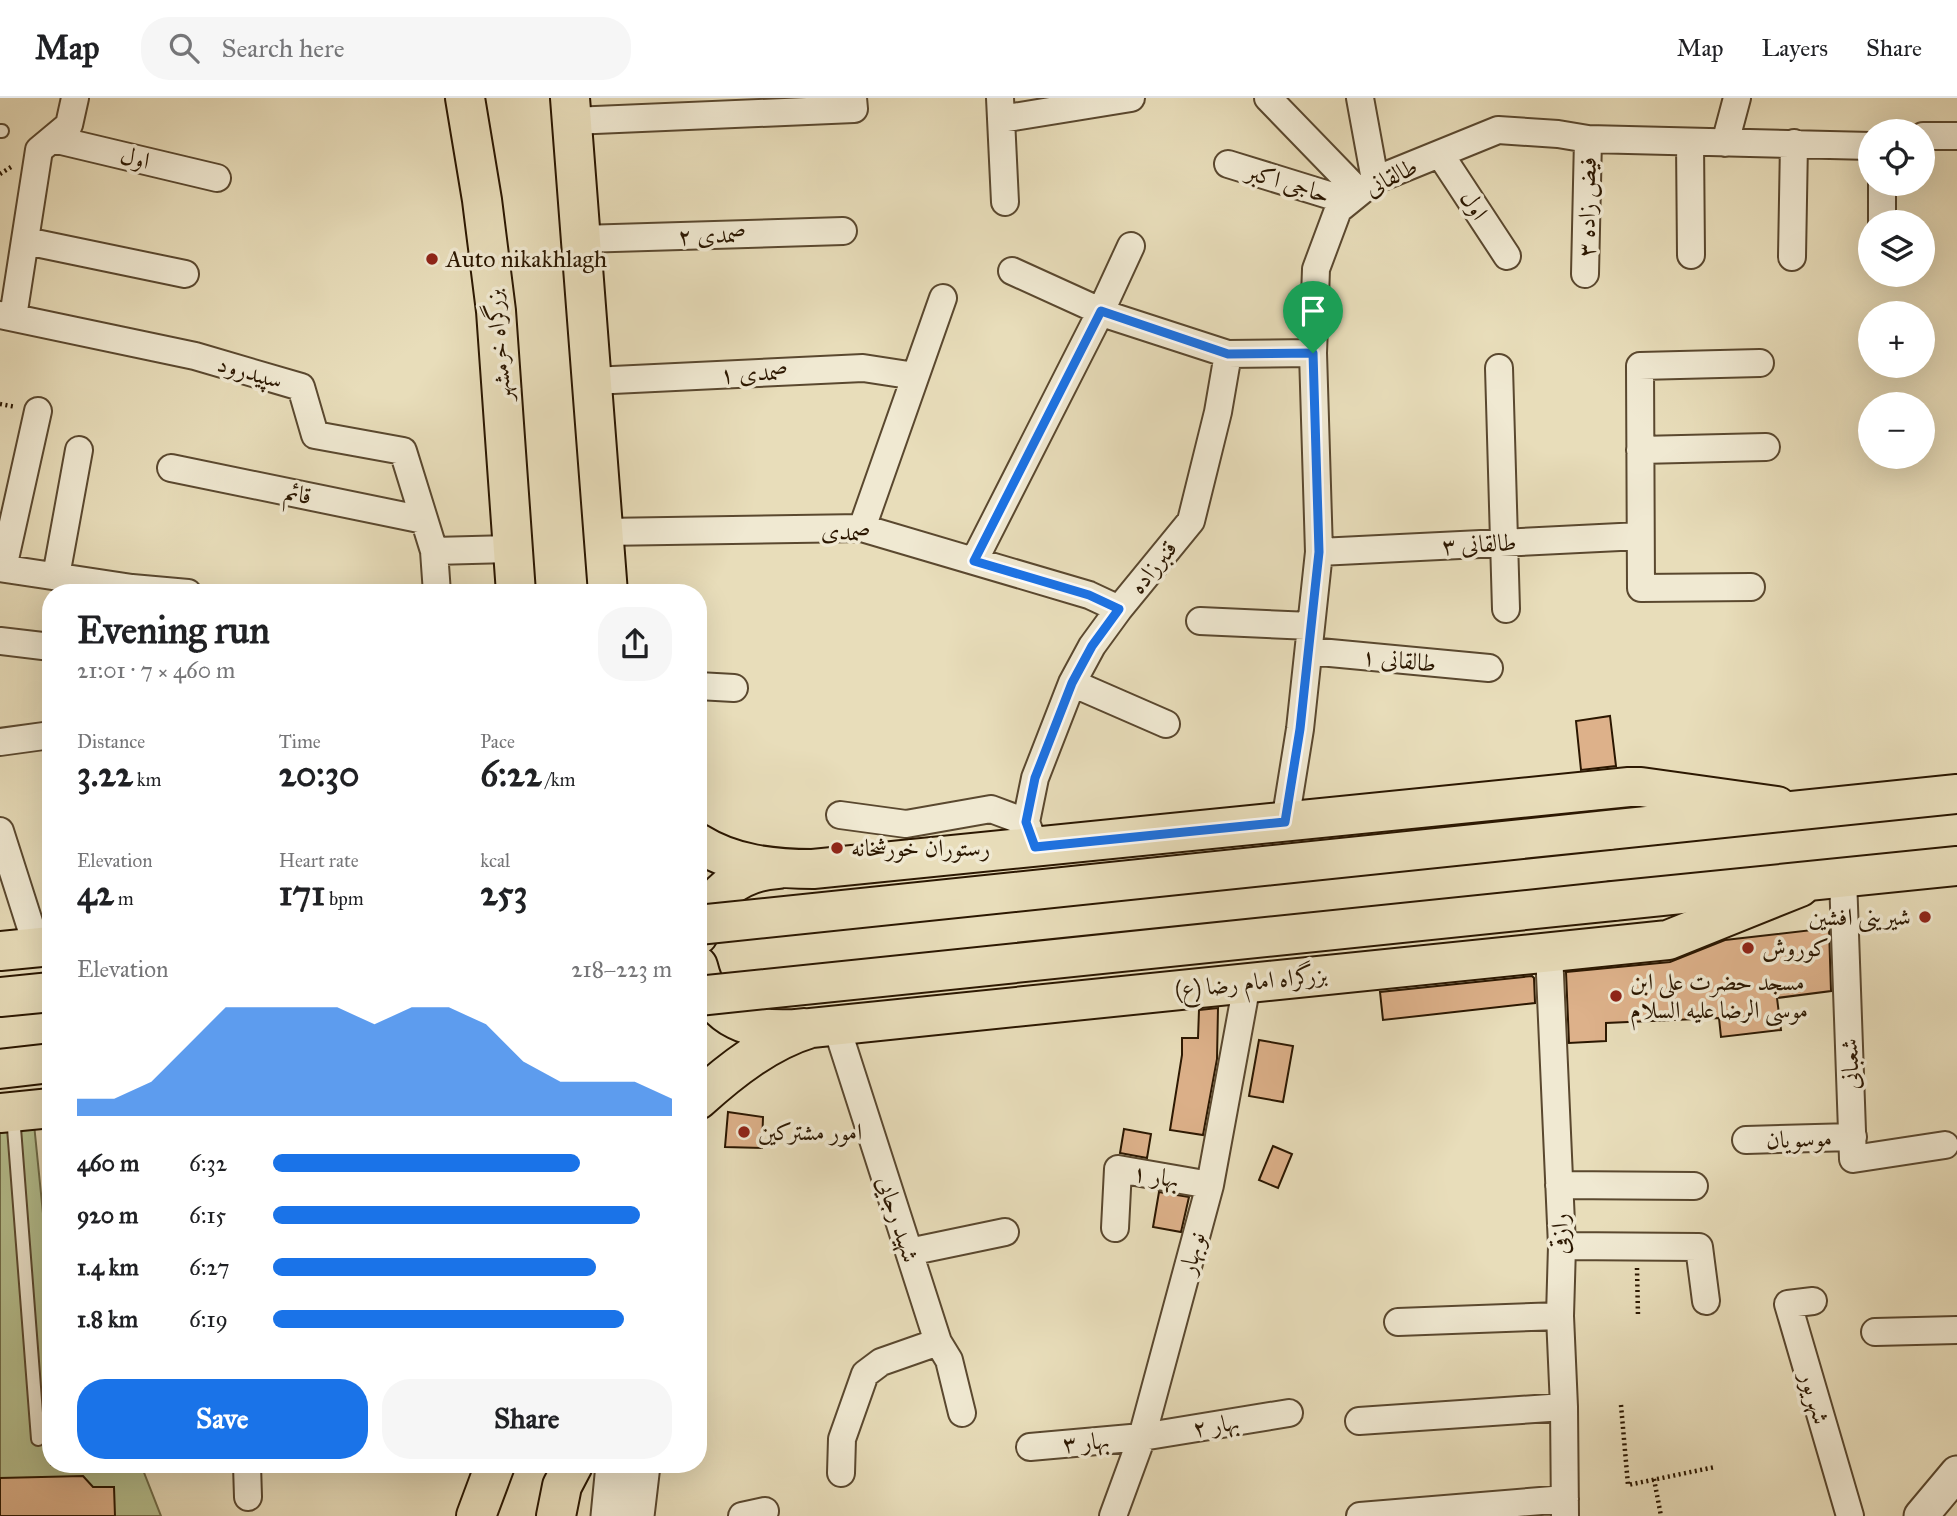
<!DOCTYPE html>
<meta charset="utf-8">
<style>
:root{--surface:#fff;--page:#f6f6f6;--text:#202124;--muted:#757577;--line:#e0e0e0;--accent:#1a73e8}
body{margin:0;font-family:"IM FELL Great Primer",Amiri,serif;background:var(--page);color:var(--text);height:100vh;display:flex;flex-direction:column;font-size:26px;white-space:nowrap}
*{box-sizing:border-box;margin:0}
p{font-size:23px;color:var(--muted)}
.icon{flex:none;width:38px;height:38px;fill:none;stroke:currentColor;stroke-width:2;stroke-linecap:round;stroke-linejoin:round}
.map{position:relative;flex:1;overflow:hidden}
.sheet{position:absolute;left:42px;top:486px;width:665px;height:889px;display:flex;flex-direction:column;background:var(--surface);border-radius:28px;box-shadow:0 7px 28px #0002}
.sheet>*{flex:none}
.tools{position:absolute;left:1858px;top:21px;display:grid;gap:14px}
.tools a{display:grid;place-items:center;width:77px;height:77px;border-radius:50%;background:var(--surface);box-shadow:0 7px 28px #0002;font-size:35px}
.pin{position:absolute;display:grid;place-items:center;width:60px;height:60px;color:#fff;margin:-72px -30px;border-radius:50% 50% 50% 0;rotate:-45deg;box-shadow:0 0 7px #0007}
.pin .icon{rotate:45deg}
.round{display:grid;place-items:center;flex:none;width:74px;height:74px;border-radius:28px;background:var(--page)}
.headline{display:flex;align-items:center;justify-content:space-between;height:119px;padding:0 35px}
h1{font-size:38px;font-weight:700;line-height:52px}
.metrics{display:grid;grid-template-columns:repeat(3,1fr);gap:10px;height:119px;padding:7px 35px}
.metrics div{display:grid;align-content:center}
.metrics b{font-size:35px;font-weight:700}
.metrics small{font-size:19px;font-weight:400}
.metrics p{font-size:19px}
.chart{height:196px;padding:14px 35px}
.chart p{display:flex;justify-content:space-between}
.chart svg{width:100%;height:126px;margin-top:7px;fill:var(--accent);opacity:.7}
.action{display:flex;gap:14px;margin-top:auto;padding:14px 35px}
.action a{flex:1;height:80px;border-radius:28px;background:var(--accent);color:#fff;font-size:28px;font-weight:700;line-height:80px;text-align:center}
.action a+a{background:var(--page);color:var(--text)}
ul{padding:0 35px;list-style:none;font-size:23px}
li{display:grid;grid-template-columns:112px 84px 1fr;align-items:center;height:52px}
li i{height:18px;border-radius:9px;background:var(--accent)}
header{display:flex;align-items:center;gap:42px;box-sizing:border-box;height:98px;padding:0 35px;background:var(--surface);border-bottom:2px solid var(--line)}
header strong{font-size:33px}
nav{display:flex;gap:38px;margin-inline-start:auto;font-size:24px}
.search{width:490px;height:63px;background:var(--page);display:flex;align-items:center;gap:18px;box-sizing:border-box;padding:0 24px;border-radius:28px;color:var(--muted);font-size:26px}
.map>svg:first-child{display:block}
.green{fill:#b6c08f;stroke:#706c48;stroke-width:2}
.building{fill:#ddb18a;stroke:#2b1701;stroke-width:2}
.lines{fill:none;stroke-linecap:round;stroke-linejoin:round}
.service-casing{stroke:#5a482f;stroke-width:16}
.minor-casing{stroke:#5a482f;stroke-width:30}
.tertiary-casing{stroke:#5a482f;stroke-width:37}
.primary-casing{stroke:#2b1701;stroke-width:42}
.trunk-casing{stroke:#2b1701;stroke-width:42}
.path{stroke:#2b1701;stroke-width:4.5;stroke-dasharray:2 3.5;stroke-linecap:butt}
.service{stroke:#f0e9d2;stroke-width:12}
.minor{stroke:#f0e9d2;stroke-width:26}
.tertiary{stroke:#f0e9d2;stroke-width:33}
.primary{stroke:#e8ddba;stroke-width:38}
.trunk{stroke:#e8ddba;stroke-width:38}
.trunk-bridge-casing{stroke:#2b1701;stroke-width:42;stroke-linecap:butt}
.trunk-bridge{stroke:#e8ddba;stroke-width:38}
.route-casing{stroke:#fff;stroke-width:14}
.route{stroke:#1a73e8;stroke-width:9}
.poi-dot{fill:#8f2418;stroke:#f0e9d2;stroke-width:2.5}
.labels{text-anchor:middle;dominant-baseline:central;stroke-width:7;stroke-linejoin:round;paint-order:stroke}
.street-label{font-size:24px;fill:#2b1701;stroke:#f0e9d2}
.poi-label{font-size:24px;fill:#2b1701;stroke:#f0e9d2;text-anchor:start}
</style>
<header>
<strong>Map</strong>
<div class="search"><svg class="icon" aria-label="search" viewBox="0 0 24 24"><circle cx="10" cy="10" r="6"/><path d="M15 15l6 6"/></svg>Search here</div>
<nav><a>Map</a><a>Layers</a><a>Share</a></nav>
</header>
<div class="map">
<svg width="1957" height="1418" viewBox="0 0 1957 1418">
<rect width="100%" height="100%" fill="#e8ddba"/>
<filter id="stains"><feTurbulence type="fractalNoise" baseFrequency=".00286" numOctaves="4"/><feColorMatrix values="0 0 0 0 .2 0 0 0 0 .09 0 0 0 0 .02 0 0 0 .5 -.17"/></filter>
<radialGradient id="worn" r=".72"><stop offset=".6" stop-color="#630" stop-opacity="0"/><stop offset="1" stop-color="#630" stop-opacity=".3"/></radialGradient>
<path class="green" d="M34 1026 51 1195V1367H141L161 1418H0V1030Z"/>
<path class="building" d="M1610 618 1616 668 1581 672 1576 623Z
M1829 830 1831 893 1777 900 1781 932 1721 939 1719 920 1606 925V943L1569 945 1566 874 1670 864 1725 842Z
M1532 878 1534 880 1535 905 1383 922 1380 894Z
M1218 910 1217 961 1203 1037 1170 1032 1182 957V940H1198L1199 912Z
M1259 942 1293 948 1283 1004 1249 998Z
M728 1014 763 1019 762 1050 725 1049Z
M1124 1031 1151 1036 1147 1060 1120 1055Z
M1273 1048 1292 1056 1278 1090 1259 1082Z
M1159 1094 1189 1099 1181 1134 1153 1129Z
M83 1378 93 1389H114L115 1418H0V1380Z"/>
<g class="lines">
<defs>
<path id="service" d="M0 33H2
M13 1017 38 1341"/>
<path id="minor" d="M1000 0 1005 104
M1268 0 1359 94
M1360 0 1375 82
M1001 21 1131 0
M572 23 854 11 853 0
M1923 38H1957
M53 41 217 80
M1690 44 1691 157
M1725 45 1737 0
M1440 56 1507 158
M1228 66 1348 103
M1882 86V124
M581 141 843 133
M26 143 185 176
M1792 159 1794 45
M1012 173 1111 218 1228 256 1313 255
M1585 176 1588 41
M0 217 195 258 301 289 315 337 403 353 434 453 437 495
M13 219 39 52 69 27 75 0
M1499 270 1506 511
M592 283 863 270 915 278
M1640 352 1766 349
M171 370 424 422
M862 430 943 200
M603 434 862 430 1089 497 1119 511
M434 453 513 451
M1319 454 1640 438
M974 463 1101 213 1131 148
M0 470 132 490 188 495
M3 470 38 313
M56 478 79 352
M1751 489 1641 490 1640 268 1760 265
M1200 523 1311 528
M0 543 51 549
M1309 553 1489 570
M1072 585 1166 626
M698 588 734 590
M0 644 51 637
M840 717 906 726 991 711 1026 724
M1285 724 1300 631 1319 454 1313 255 1316 171 1338 112 1375 82 1498 32 1558 36 1588 41 1871 48
M0 733 37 849
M1035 749 1026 724 1035 680 1072 585 1092 548 1119 511 1191 423 1218 314 1228 256
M1843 780 1853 1061 1945 1047
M1549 854 1562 1148 1560 1218 1564 1309 1565 1418
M836 927 938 1244 949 1262 962 1315
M1746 1042 1853 1039
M1559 1087 1694 1088
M1115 1130 1118 1071 1210 1087
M1562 1148 1699 1149 1706 1203
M909 1154 1005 1134
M1813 1203 1788 1206 1850 1418
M1398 1224 1560 1218
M1875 1234 1957 1232
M1359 1323 1564 1309
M1030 1349 1142 1339 1289 1315
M247 1367 248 1399
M841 1375 842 1341 865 1276 881 1264 938 1244
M742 1418 765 1413
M1113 1418 1142 1339 1210 1087 1244 902V885
M1360 1418 1565 1401"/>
<path id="tertiary" d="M608 1418 613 1367
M637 1418 643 1367
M1921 1418 1957 1375"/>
<path id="primary" d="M698 745C733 767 774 771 813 771L1629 689H1641L1777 708
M698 837C708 798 738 773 778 771
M0 853 51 848
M698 868C711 923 753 936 804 930
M698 1002C731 972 768 943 811 930L1668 842 1800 789
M0 1015 51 1010"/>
<path id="trunk" d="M465 0 482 102 496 213 516 495
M570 0 608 495
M1608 732 1957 696
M1613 803 1957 768
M0 899 51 894
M0 971 51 965
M476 1418 495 1367
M556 1418 562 1388 573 1367"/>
</defs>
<use href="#service" class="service-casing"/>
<use href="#minor" class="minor-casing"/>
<use href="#tertiary" class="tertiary-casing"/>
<use href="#primary" class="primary-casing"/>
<use href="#trunk" class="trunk-casing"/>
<path class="path" d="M0 76 11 69
M0 306 16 309
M1637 1170 1638 1218
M1621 1307 1628 1387 1715 1369
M1654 1381 1661 1418"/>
<use href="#service" class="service"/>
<use href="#minor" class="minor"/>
<use href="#tertiary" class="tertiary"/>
<use href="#primary" class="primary"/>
<use href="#trunk" class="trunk"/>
<defs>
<path id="trunk-bridge" d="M698 827 1608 732
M698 898 1613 803"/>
</defs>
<use href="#trunk-bridge" class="trunk-bridge-casing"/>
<use href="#trunk-bridge" class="trunk-bridge"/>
</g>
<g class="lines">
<defs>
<path id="route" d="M1101 213 1228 256 1313 255 1319 454 1300 631 1285 724 1035 749 1026 724 1035 680 1072 585 1092 548 1119 511 1089 497 974 463Z"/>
</defs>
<use href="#route" class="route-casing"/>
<use href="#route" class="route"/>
</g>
<g class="poi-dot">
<circle cx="432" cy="161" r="7"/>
<circle cx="837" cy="750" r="7"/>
<circle cx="1925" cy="819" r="7"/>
<circle cx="1748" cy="850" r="7"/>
<circle cx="1616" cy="898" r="7"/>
<circle cx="744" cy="1034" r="7"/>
</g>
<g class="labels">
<g class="street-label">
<text transform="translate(135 60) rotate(14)">اول</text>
<text transform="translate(1391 79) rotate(-27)">طالقانی</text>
<text transform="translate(1288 85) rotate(17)">حاجی اکبر</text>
<text transform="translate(1474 107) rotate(57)">اول</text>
<text transform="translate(1587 109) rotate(-89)">فیض زاده ۳</text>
<text transform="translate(712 137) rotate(-2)">صمدی ۲</text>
<text transform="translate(498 247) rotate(-95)">بزرگراه خرمشهر</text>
<text transform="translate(250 274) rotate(16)">سپیدرود</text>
<text transform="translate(754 275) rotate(-3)">صمدی ۱</text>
<text transform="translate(298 396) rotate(11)">قائم</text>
<text transform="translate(846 434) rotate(4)">صمدی</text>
<text transform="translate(1479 446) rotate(-3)">طالقانی ۳</text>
<text transform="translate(1153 469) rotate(-51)">قنبرزاده</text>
<text transform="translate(1399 562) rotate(6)">طالقانی ۱</text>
<text transform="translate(1251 884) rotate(-6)">بزرگراه امام رضا (ع)</text>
<text transform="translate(1850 966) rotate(-92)">شعبانی</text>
<text transform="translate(1799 1041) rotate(-2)">موسویان</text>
<text transform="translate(1156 1078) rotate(10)">بهار ۱</text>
<text transform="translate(898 1121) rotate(72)">شهید رجایی</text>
<text transform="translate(1560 1136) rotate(-91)">رازقی</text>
<text transform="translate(1192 1155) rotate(-75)">نوبهار</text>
<text transform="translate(1815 1300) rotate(74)">شهریور</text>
<text transform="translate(1216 1327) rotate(-9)">بهار ۲</text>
<text transform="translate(1086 1344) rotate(-5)">بهار ۳</text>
</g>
<g class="poi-label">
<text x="446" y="161">Auto nikakhlagh</text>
<text x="851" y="750">رستوران خورشخانه</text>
<text x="1911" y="819" text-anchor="end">شیرینی افشین</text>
<text x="1762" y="850">کوروش</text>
<text x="1630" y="884">مسجد حضرت علی ابن<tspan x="1630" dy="28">موسی الرضا علیه السلام</tspan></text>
<text x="758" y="1034">امور مشترکین</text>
</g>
</g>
<rect width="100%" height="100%" filter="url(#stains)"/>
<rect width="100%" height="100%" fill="url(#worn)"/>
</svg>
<div class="tools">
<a><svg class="icon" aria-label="locate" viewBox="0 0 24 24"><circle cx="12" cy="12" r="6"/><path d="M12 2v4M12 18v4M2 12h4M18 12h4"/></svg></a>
<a><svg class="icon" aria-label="layers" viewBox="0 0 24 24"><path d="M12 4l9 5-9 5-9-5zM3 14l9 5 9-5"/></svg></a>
<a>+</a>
<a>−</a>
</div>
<div class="pin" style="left:1313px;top:255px;background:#1e9e55"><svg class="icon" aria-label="arrive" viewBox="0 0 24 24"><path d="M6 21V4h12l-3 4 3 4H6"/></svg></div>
<section class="sheet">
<div class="headline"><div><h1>Evening run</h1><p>21:01 · 7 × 460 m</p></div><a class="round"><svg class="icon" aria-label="share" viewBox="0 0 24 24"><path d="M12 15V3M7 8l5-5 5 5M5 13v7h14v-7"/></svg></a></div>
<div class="metrics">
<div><p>Distance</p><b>3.22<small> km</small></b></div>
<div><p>Time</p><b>20:30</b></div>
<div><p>Pace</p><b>6:22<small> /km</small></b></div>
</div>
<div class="metrics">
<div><p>Elevation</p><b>42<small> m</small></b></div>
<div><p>Heart rate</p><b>171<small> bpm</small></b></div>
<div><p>kcal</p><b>253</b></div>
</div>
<div class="chart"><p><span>Elevation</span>218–223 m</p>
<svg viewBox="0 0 160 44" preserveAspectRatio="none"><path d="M0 44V38L10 38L20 32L30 19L40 6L50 6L60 6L70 6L80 12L90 6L100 6L110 12L120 25L130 32L140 32L150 32L160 38V44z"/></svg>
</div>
<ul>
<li><b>460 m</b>6:32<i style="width:77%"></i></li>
<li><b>920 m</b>6:15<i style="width:92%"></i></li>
<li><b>1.4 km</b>6:27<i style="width:81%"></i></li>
<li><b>1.8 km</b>6:19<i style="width:88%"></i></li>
</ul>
<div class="action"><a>Save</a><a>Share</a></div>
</section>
</div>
